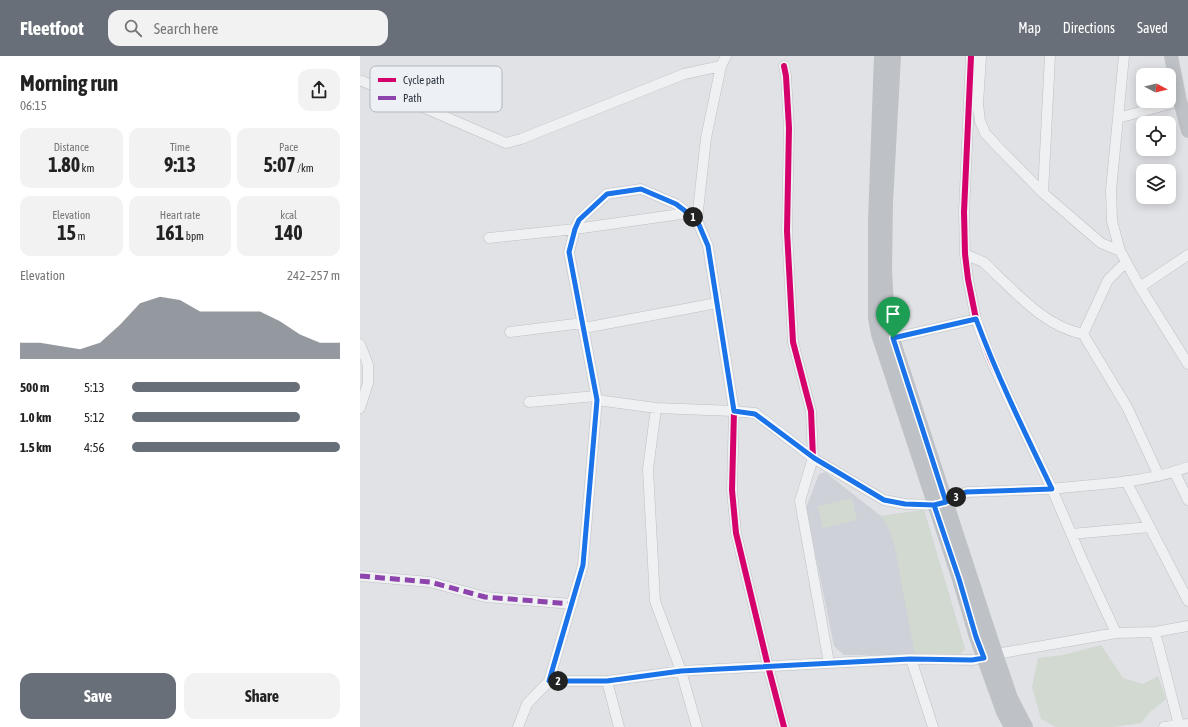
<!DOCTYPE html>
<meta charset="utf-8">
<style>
:root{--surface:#fff;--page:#f2f2f2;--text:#222;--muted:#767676;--accent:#686f78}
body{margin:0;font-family:"Asap Condensed",sans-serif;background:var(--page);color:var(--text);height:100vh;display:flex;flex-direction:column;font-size:15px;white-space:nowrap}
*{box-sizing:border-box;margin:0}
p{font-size:13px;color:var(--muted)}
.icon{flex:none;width:22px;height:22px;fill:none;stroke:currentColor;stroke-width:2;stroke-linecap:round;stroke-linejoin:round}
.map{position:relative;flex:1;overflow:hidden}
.details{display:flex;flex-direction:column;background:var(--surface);width:360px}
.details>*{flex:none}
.needle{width:26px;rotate:97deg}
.fabs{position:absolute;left:776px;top:12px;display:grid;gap:8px}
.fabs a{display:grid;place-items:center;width:40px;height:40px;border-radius:8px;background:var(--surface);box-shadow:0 2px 10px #0003;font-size:20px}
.pin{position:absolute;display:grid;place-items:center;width:34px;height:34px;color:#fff;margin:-41px -17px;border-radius:50% 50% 50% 0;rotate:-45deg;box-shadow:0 0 4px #0007}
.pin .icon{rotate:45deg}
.km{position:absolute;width:20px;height:20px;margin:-10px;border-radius:50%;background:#222;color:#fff;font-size:11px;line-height:20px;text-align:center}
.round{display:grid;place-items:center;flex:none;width:42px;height:42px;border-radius:12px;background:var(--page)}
.headline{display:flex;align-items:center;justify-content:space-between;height:68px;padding:0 20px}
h1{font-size:22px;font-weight:700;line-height:30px}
.figures{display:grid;grid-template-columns:repeat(3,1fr);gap:6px;height:68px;padding:4px 20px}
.figures div{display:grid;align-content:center;border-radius:10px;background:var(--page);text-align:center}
.figures b{font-size:20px;font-weight:700}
.figures small{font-size:11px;font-weight:400}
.figures p{font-size:11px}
.chart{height:112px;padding:8px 20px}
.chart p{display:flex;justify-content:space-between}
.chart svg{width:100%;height:72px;margin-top:4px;fill:var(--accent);opacity:.7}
.primary-button{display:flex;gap:8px;margin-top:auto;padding:8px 20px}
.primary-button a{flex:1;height:46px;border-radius:12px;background:var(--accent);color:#fff;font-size:16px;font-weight:700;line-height:46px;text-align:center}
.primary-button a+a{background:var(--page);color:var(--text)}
ul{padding:0 20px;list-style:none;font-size:13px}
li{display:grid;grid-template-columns:64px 48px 1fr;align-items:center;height:30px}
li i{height:10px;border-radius:5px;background:var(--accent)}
header{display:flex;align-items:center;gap:24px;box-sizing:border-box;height:56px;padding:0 20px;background:var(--accent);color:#fff}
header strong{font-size:19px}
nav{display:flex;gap:22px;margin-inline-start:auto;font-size:14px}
.search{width:280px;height:36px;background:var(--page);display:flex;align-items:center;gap:10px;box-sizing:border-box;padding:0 14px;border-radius:12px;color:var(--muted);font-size:15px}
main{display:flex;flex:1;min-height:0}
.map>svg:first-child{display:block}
.built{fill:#ced2d8}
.green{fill:#d1d9d0}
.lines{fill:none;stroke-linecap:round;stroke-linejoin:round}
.street-casing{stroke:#bec0c3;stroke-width:11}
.street{stroke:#eff0f2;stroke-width:10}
.secondary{stroke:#bec1c5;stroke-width:14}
.quiet{stroke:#8e44ad;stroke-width:5;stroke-dasharray:10 5;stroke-linecap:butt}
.cycleway-casing{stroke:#edf1f5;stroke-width:8}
.cycleway{stroke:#d6006c;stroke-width:6}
.route-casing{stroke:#fff;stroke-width:8}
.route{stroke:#1a73e8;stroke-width:5}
.key{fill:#edf1f5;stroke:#b2b7be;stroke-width:1}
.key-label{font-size:11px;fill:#28313d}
</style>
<header>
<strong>Fleetfoot</strong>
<div class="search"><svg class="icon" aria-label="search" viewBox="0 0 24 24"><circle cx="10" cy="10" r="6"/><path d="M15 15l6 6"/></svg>Search here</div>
<nav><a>Map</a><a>Directions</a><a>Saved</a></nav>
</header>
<main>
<section class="details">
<div class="headline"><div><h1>Morning run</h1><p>06:15</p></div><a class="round"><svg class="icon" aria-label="share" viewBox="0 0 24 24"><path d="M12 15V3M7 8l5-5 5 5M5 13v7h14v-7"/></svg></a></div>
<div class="figures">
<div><p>Distance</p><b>1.80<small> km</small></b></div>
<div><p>Time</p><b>9:13</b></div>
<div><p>Pace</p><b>5:07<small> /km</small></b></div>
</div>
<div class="figures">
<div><p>Elevation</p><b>15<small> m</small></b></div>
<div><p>Heart rate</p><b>161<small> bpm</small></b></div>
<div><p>kcal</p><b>140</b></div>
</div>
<div class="chart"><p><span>Elevation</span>242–257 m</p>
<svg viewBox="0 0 160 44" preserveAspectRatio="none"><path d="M0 44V34L10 34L20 36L30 38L40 34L50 23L60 10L70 6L80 8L90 15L100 15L110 15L120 15L130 21L140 29L150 34L160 34V44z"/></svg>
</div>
<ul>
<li><b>500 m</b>5:13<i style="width:81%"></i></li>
<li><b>1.0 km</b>5:12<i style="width:81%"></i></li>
<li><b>1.5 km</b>4:56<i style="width:100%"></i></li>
</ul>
<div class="primary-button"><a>Save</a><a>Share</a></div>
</section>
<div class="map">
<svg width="828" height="671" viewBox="0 0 828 671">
<rect width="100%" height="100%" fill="#e0e2e5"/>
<path class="built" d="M465 416 521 460 564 454 605 593 598 599H484L474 590 446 452 459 418Z"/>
<path class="green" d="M492 442 497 464 463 472 458 450Z
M564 454 605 593 599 599H555L535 492 529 473 521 460Z
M741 589 763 622 783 628 798 620 806 643 790 656 781 667 754 671H696L681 663 672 631 678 602 703 599Z"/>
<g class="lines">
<defs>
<path id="street" d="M621 0 618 48 620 65 625 77 636 89 683 137 741 187 760 195
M764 0 751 134 752 165 760 195 780 231 828 308
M424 10 426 20 429 72 427 175 433 286 451 355 453 402 524 444 545 448 574 449 586 446 607 436 692 433 649 343 630 302 616 263 608 223 605 198 604 156 611 0
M2 25 146 87 161 83 324 18 361 10
M758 62 820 45
M683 137 690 0
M337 164 346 82 361 10 366 0
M129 182 215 173 328 157
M605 198C611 201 617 203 623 206 629 210 635 218 641 223 665 246 689 271 723 278
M766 206 748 224 723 278 767 351 799 420
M780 231 828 199
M224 272 357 247
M150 276 223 267
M533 282 616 263
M0 288 8 309V327L0 352
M237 344 296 352 374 355 395 357 453 402 440 445 469 607 551 603 573 671
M169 346 236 340
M296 352 288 413 295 545 321 615 337 671
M814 415 828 444
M766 425 828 545
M711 478 790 471
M0 520 70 526 125 541 212 548
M795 576 819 669
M756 577 722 503 692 433C734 428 788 427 828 411
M636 598 756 577 795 576 828 570
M551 603 612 604 624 602
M247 625H189L223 509 237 344 209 196 215 173 219 164 247 138 281 133 316 148 337 164 348 190 374 355 372 434 376 477 408 610 424 671
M158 671 167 648 189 625
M259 671 247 625 321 615 469 607
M804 671 828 668"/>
</defs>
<use href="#street" class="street-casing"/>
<use href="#street" class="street"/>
<path class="secondary" d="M521 0 515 165V262L518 278 599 523 616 581 643 656 651 671
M534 0 526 146 525 215 528 268 636 598 651 642 666 671
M811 0 820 45 828 75"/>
<path class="quiet" d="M0 520 70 526 125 541 212 548"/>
<defs>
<path id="cycleway" d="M424 10 426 20 429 72 427 175 433 286 451 355 453 402 524 444 545 448 574 449 586 446 607 436 692 433 649 343 630 302 616 263 608 223 605 198 604 156 611 0
M247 625H189L223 509 237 344 209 196 215 173 219 164 247 138 281 133 316 148 337 164 348 190 374 355 372 434 376 477 408 610 424 671"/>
</defs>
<use href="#cycleway" class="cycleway-casing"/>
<use href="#cycleway" class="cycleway"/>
</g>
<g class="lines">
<defs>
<path id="route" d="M533 282 586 446 574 449 545 448 524 444 454 402 395 358 374 355 348 190 337 164 316 148 281 133 247 138 219 164 215 173 209 196 237 344 223 509 189 625H247L321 615 550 603 612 604 624 602 616 581 599 523 574 449 586 446 606 436 692 433C665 377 638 322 616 263L533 282"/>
</defs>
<use href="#route" class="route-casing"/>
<use href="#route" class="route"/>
</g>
<rect x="10" y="10" width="132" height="46" rx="6" class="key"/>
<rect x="18" y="22" width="18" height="4" fill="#d6006c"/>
<rect x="18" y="40" width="18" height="4" fill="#8e44ad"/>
<g class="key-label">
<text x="43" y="28">Cycle path</text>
<text x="43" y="46">Path</text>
</g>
</svg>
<div class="fabs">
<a><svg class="needle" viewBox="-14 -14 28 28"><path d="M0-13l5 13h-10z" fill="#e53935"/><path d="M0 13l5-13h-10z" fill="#767676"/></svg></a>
<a><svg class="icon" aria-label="locate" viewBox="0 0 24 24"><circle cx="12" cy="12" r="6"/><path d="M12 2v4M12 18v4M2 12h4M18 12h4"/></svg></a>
<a><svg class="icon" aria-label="layers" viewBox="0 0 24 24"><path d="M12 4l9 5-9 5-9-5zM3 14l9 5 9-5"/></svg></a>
</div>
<div class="pin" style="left:533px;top:282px;background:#1e9e55"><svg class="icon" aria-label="arrive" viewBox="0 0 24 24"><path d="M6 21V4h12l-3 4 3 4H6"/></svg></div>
<b class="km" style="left:333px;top:161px">1</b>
<b class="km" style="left:198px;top:625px">2</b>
<b class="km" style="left:596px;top:441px">3</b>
</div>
</main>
